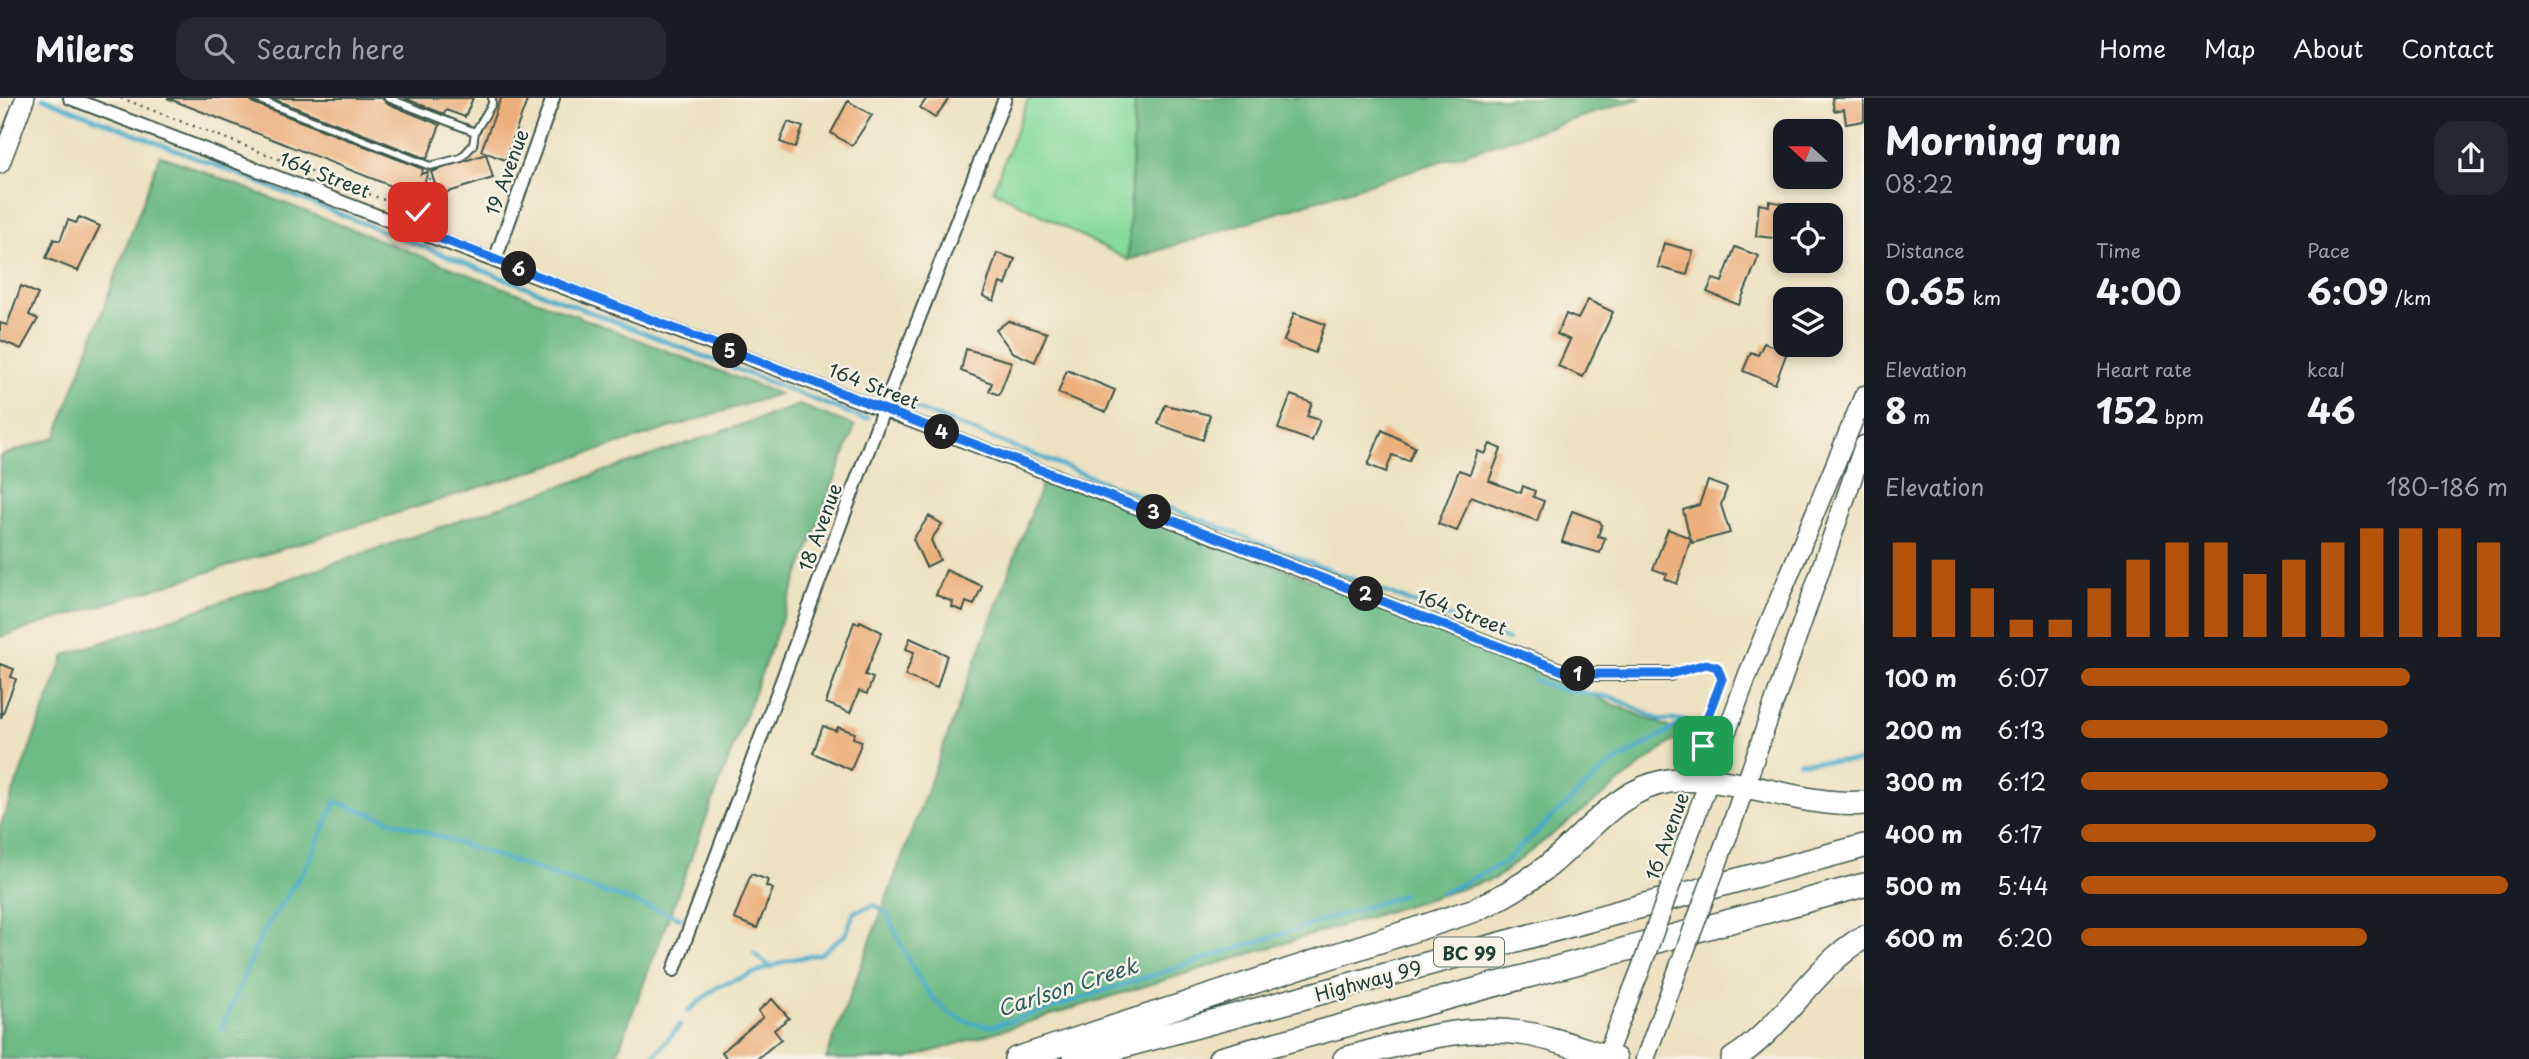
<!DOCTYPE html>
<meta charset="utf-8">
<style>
:root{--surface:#171b24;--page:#242831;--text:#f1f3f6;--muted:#9ea1a6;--line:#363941;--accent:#b45309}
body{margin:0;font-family:"Playpen Sans",sans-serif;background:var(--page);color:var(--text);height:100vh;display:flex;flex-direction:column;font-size:26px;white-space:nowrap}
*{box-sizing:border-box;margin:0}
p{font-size:23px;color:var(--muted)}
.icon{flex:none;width:38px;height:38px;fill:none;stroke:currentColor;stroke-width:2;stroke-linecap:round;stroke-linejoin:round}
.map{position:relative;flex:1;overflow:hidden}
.drawer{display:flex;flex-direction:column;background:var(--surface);width:665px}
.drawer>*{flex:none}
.needle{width:46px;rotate:291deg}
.buttons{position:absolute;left:1773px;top:21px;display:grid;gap:14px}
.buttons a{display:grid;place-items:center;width:70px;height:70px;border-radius:14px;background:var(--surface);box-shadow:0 4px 10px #0003;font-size:35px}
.pin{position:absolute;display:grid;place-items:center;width:60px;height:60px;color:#fff;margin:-30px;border-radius:14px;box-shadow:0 4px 10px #0006}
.km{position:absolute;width:35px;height:35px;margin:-18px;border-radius:50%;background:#222;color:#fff;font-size:19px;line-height:35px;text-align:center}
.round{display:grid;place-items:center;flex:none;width:74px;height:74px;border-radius:21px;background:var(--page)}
.summary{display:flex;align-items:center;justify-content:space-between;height:119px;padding:0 21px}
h1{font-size:38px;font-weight:700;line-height:52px}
.metrics{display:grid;grid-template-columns:repeat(3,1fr);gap:10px;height:119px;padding:7px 21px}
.metrics div{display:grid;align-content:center}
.metrics b{font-size:35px;font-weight:700}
.metrics small{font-size:19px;font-weight:400}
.metrics p{font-size:19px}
.chart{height:196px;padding:14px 21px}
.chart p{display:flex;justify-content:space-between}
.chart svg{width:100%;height:126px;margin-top:7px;stroke:var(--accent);stroke-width:6}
ul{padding:0 21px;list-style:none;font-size:23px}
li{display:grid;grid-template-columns:112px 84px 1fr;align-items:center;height:52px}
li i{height:18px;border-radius:9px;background:var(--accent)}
header{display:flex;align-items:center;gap:42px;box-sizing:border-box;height:98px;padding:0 35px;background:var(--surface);border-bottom:2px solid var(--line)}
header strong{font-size:33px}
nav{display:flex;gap:38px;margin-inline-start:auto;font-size:24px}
.search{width:490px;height:63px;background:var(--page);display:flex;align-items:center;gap:18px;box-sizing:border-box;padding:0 24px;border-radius:21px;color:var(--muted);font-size:26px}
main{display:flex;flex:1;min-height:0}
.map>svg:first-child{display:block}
.green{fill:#87da9c;stroke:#538c68;stroke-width:2}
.forest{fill:#6dba84;stroke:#467c5c;stroke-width:2}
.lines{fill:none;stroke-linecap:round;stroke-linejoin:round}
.stream{stroke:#48abc8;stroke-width:4.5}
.building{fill:#ecae7a}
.lane-casing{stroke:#3e5649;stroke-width:10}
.street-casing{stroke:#3e5649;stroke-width:16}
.secondary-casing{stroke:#3e5649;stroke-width:21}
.highway-casing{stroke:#3e5649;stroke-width:26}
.path{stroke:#3e5649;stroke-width:2.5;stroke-dasharray:2 5;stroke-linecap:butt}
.lane{stroke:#fff;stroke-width:6}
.street{stroke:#fff;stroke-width:12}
.secondary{stroke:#fff;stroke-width:18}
.highway{stroke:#fff;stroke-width:23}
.secondary-bridge-casing{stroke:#3e5649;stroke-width:21;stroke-linecap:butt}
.secondary-bridge{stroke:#fff;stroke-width:18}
.route-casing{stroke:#fff;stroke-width:14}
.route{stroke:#1a73e8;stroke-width:9}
.labels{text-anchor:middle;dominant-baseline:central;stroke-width:5;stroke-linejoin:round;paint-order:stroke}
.shield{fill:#f7f3e8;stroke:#60746a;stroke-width:2}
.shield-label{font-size:18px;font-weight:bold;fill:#1f3d34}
.street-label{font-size:19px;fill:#1f3d34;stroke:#f7f3e8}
.water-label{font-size:21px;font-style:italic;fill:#2b5e60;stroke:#f7f3e8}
</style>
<header>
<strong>Milers</strong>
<div class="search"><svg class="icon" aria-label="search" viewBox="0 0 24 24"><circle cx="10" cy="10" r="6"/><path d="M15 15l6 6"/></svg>Search here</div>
<nav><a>Home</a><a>Map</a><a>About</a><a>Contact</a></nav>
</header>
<main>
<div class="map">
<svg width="1864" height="961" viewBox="0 0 1864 961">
<rect width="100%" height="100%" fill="#f7f3e8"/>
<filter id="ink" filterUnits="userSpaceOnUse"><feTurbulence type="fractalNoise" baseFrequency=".0143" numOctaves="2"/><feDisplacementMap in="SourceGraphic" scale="14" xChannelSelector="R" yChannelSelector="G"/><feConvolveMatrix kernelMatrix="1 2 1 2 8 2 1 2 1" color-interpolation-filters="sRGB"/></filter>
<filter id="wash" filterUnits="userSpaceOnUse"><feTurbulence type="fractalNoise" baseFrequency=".00686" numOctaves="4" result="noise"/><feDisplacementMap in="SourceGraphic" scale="28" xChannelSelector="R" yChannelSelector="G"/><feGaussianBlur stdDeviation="1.57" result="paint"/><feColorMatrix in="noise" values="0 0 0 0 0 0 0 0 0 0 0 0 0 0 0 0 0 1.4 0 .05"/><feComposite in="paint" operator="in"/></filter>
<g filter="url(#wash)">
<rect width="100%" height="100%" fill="#ece1c0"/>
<path class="green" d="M1032 0H1135L1128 162 993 92 1028 1Z"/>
<path class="forest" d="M1135 0H1641L1128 162Z
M160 57 779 296 0 539V358L56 339Z
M799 307 855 328 615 961H0V729L65 557Z
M1047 373 1683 635 1496 780 908 961H826Z"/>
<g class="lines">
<path class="stream" d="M43 0 864 321 868 320
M896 311 907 307 1508 542
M1534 582 1555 590 1614 600 1660 622H1686
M1799 664 1864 663
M1442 795 1502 766 1608 668 1687 622
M754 856 771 869
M688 913 717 889 789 862 820 856 846 836 854 814 875 807 886 814C910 862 930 929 994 928L1403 797
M221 932 263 834 306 768 336 704 681 820
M651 961 680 927"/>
</g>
<g id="blocks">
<path class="building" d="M167 0H249L253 5 423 71 421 76 428 74 419 99Z
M271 0H382L386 5 440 27 427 61Z
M404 0H473L465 19 446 12 444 16Z
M501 0H528L505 62 481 53Z
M927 0H949L935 20 920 10Z
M1832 0H1864V23L1846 26 1844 11 1834 13Z
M848 3 872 17 852 48 831 35Z
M788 24 803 29 795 50 780 44Z
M486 56 493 80 439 97 431 74Z
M1769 103 1785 106 1783 141 1756 138 1759 106 1769 108Z
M79 119 100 128 78 173 46 160 54 141 60 143 68 122 76 125Z
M1664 145 1693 153 1687 177 1658 169Z
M1735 149 1759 158 1739 207 1707 194 1713 181 1722 184Z
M997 155 1015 161 1006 187 1000 185 994 203 983 198Z
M21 188 38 196 29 217 38 221 21 251 0 242V225L7 227Z
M1588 202 1613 214 1583 279 1558 268 1570 242 1557 236 1566 216 1578 221Z
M1294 215 1325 226 1315 255 1284 243Z
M1008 223 1047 235 1035 264 1012 254 996 232Z
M1764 245 1787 254 1775 286 1743 273 1751 254 1758 257Z
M966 251 1012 264 999 297 989 293 992 285 961 273Z
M1067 272 1115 292 1106 314 1058 295Z
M1291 297 1312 305 1307 318 1320 322 1312 343 1278 331Z
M1165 307 1210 317 1203 342 1158 326Z
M1382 332 1415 349 1409 363 1392 357 1386 374 1368 367Z
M1490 346 1501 351 1489 383 1521 395 1523 388 1535 393 1533 399 1544 403 1537 423 1471 398 1457 433 1438 426 1459 372 1470 376 1478 353 1485 356Z
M1708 383 1727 390 1721 407 1730 435 1692 445 1691 440 1677 486 1665 481 1667 476 1653 471 1668 431 1690 440 1683 412 1699 407Z
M1572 413 1599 423 1602 427 1598 438 1605 440 1600 455 1562 444Z
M929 418 942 426 931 442 940 462 926 469 913 441Z
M946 472 982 488 974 507 966 504 963 513 952 509 953 504 936 497Z
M860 523 882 534 865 577 873 580 867 596 859 593 850 615 826 605 854 524 859 526Z
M910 540 947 557 937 590 905 578 914 554 906 551Z
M0 566 14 571 11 579 16 581 1 620Z
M823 628 836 633 838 629 855 635 853 640 862 643 851 672 813 655Z
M751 776 768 782 766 788 773 791 757 830 734 821Z
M772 901 789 920 774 932 781 941 757 961H727L722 954 763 919 758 913Z"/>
</g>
</g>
<g filter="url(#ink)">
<use href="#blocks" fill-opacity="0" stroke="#3e5649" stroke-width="2"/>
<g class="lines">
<defs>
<path id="lane" d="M255 0 430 68 461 60 473 47 475 34 492 6V0
M388 0 475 34"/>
<path id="street" d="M70 0 1571 576H1670
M495 162 553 0
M674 872 883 312 1005 0"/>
<path id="secondary" d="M0 66 25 0
M1728 737 1864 347
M1685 748 1748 576 1864 297
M1605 961 1640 873
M1645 961 1680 866"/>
<path id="highway" d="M1016 961 1475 812C1501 800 1525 786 1548 768 1585 738 1618 690 1669 683 1735 674 1797 710 1864 705
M1075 961 1864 748
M1220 961 1864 787
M1345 961C1403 945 1460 926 1521 935 1552 939 1584 952 1615 961
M1733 961C1784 929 1812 870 1864 839"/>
</defs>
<use href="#lane" class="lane-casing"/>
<use href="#street" class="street-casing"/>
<use href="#secondary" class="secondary-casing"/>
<use href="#highway" class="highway-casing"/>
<path class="path" d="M121 0 418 115 421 121
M418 115 430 78
M1683 572C1698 568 1719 559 1722 581L1699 641 1705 648"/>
<use href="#lane" class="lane"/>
<use href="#street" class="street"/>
<use href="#secondary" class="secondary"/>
<use href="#highway" class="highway"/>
<defs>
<path id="secondary-bridge" d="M1680 866 1728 737
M1640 873 1685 748"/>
</defs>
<use href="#secondary-bridge" class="secondary-bridge-casing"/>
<use href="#secondary-bridge" class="secondary-bridge"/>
</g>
</g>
<g class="lines" filter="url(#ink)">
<defs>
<path id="route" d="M418 114 429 136 1571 576H1670L1706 566 1717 569 1722 581 1699 641 1703 648"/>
</defs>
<use href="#route" class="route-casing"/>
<use href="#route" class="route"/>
</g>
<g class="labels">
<rect class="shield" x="1434" y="839.5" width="70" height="29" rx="5"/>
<g class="shield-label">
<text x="1469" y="854">BC 99</text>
</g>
<g class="street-label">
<text transform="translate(506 74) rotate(-70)">19 Avenue</text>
<text transform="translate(325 76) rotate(21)">164 Street</text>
<text transform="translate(874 287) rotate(21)">164 Street</text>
<text transform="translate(819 429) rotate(-70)">18 Avenue</text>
<text transform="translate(1462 513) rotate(21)">164 Street</text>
<text transform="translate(1666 738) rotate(-70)">16 Avenue</text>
<text transform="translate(1368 882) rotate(-15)">Highway 99</text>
</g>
<g class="water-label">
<text transform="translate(1067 888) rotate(-18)">Carlson Creek</text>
</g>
</g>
</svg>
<div class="buttons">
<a><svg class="needle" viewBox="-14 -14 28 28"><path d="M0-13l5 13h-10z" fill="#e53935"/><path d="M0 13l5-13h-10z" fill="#9ea1a6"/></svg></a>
<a><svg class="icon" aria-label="locate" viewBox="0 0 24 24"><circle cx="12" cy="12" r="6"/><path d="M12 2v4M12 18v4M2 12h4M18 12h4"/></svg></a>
<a><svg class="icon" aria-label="layers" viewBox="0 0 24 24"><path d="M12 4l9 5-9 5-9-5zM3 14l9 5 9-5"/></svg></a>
</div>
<div class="pin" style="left:1703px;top:648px;background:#1e9e55"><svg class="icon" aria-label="arrive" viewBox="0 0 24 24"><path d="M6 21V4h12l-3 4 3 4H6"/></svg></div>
<div class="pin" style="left:418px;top:114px;background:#d93025"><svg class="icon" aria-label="check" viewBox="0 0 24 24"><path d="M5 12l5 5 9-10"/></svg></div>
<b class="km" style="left:1578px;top:576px">1</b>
<b class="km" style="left:1366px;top:496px">2</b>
<b class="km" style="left:1154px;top:414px">3</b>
<b class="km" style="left:942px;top:334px">4</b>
<b class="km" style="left:730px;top:253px">5</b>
<b class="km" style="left:519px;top:171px">6</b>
</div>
<section class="drawer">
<div class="summary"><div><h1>Morning run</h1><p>08:22</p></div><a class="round"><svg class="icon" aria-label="share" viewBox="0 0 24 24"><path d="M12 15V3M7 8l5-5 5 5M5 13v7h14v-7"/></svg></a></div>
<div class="metrics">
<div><p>Distance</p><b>0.65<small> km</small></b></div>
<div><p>Time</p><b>4:00</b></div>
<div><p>Pace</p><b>6:09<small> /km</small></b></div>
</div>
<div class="metrics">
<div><p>Elevation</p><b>8<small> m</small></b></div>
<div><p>Heart rate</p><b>152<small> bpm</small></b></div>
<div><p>kcal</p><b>46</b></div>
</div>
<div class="chart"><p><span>Elevation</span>180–186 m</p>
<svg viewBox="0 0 160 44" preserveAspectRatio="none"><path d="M5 44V11M15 44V17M25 44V27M35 44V38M45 44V38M55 44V27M65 44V17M75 44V11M85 44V11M95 44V22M105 44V17M115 44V11M125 44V6M135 44V6M145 44V6M155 44V11"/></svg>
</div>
<ul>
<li><b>100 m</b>6:07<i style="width:77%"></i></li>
<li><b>200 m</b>6:13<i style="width:72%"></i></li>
<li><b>300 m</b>6:12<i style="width:72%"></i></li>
<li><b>400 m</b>6:17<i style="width:69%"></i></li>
<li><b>500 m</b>5:44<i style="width:100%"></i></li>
<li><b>600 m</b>6:20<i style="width:67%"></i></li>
</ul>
</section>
</main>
